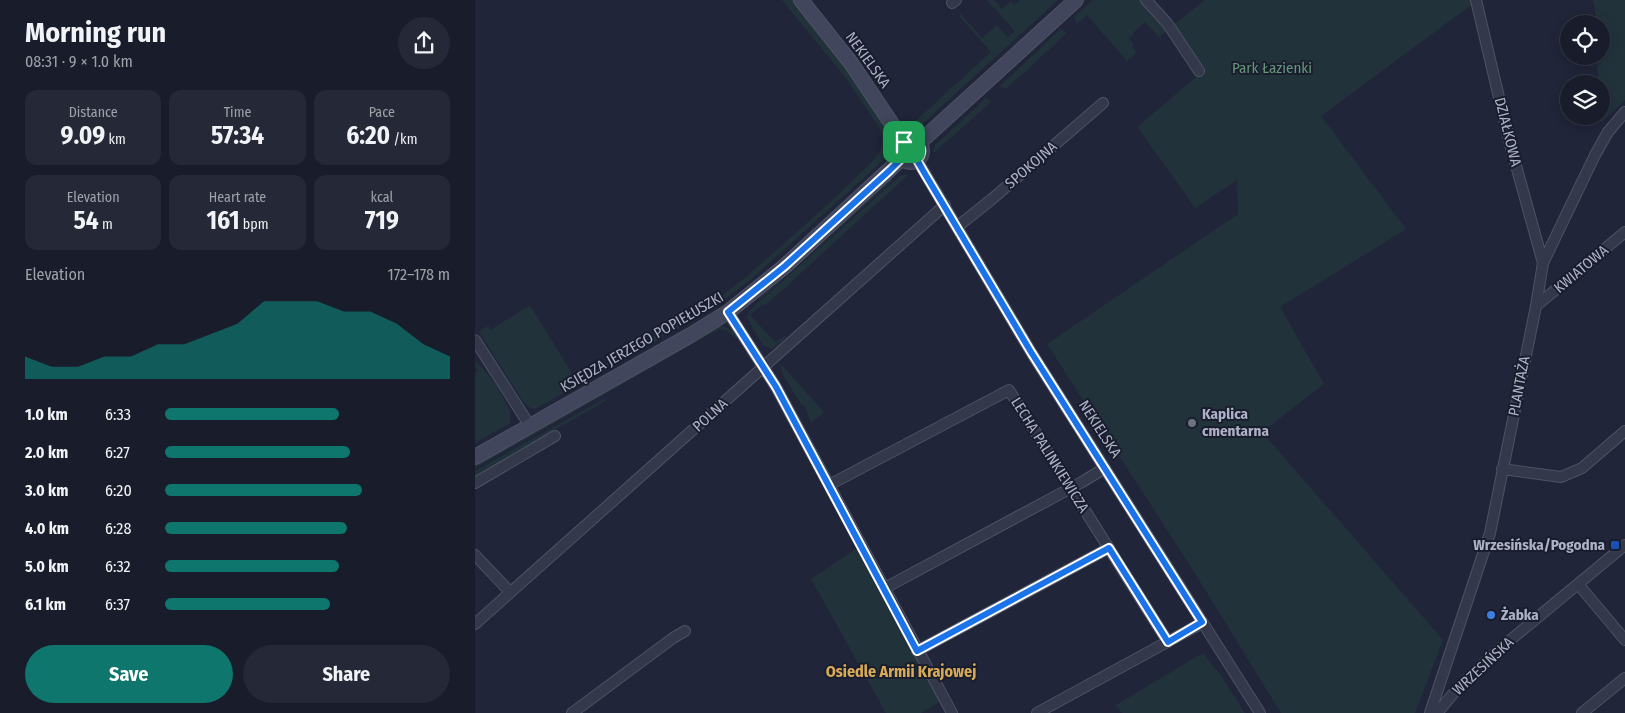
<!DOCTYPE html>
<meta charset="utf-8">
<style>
:root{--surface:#181c2b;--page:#252937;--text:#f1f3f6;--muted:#9fa1a9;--line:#363a47;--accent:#0f766e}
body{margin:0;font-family:"Fira Sans Condensed",sans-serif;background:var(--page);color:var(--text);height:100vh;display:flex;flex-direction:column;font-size:19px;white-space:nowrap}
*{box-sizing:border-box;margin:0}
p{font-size:16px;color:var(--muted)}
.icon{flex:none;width:28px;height:28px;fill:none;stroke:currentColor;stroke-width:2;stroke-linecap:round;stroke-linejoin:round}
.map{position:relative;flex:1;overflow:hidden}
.details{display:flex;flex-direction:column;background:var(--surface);width:475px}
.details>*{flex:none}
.buttons{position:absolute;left:1085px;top:15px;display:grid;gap:10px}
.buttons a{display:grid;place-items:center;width:50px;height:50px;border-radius:50%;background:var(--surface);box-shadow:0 2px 12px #0003,0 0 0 1px var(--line);font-size:25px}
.pin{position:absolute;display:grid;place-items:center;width:42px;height:42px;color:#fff;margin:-21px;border-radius:10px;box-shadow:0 2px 8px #0006}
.round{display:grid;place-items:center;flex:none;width:52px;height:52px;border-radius:26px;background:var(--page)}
.summary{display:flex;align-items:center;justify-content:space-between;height:85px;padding:0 25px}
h1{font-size:28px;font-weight:700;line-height:38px}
.stats{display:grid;grid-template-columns:repeat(3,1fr);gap:8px;height:85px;padding:5px 25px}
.stats div{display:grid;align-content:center;border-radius:12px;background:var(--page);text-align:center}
.stats b{font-size:25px;font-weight:700}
.stats small{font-size:14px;font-weight:400}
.stats p{font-size:14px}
.chart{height:140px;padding:10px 25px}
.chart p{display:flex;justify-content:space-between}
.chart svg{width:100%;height:90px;margin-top:5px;fill:var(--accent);opacity:.7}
.button{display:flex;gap:10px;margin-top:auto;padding:10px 25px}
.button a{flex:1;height:58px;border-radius:30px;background:var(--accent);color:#fff;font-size:20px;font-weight:700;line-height:58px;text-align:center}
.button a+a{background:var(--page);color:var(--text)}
ul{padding:0 25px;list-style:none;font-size:16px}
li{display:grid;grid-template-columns:80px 60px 1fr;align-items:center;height:38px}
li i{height:12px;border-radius:6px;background:var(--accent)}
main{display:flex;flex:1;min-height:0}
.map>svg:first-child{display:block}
.green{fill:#22323b}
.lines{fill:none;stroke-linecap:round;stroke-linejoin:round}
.street-casing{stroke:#4e5264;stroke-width:12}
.secondary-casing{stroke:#4e5264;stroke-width:16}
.street{stroke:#33384a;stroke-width:10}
.secondary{stroke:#41465d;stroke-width:14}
.route-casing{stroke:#fff;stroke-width:10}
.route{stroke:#1a73e8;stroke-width:6}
.worship-dot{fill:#6b7280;stroke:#191d2e;stroke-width:2}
.transit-dot{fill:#1a4fb4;stroke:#191d2e;stroke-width:2}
.shop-dot{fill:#3f7fe0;stroke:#191d2e;stroke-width:2}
.labels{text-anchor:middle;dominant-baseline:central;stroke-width:4;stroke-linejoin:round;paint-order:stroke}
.street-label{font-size:15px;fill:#aeb2c6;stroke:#191d2e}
.park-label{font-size:15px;fill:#64987b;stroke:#191d2e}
.poi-label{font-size:15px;font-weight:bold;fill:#aeb2c6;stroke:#191d2e;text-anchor:start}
.neighbourhood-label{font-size:16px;font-weight:bold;fill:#d9ab57;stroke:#191d2e}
</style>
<main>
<section class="details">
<div class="summary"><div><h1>Morning run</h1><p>08:31 · 9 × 1.0 km</p></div><a class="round"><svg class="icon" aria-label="share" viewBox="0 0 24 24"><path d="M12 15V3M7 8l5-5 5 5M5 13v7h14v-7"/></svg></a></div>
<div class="stats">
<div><p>Distance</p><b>9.09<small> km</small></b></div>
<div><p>Time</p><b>57:34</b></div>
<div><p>Pace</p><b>6:20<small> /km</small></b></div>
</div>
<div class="stats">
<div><p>Elevation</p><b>54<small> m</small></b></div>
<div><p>Heart rate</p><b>161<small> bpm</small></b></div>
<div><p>kcal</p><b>719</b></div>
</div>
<div class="chart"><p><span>Elevation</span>172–178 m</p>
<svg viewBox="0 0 160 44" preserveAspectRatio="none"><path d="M0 44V33L10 38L20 38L30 33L40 33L50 27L60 27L70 22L80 17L90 6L100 6L110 6L120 11L130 11L140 17L150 27L160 33V44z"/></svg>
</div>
<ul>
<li><b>1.0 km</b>6:33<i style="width:61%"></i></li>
<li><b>2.0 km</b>6:27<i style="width:65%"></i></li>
<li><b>3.0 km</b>6:20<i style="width:69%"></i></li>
<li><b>4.0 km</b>6:28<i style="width:64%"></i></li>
<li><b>5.0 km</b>6:32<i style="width:61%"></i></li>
<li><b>6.1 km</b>6:37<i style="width:58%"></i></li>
</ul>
<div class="button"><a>Save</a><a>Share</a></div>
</section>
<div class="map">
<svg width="1150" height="713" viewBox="0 0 1150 713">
<rect width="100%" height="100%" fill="#202539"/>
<path class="green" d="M307 0H318L357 46 417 129 413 131 417 139 413 143 412 157 274 281 237 309 60 409 55 408 47 400 4 332 13 326 15 330 55 305 101 380 233 306 271 277 350 207 396 163 403 154 407 146V136L404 127 370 77Z
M512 0H519L527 9 536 1 539 5 545 0H583L445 126 440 128 434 127 516 52 484 16 486 14 507 38 522 25 533 37 540 31Z
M618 0H668L691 31 684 37 670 22 658 33 659 34 654 38 659 44 657 46 661 51 659 56 652 61 612 15 602 24 599 17Z
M730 0H1003L846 116 931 229 805 307 849 384 787 432 968 640 940 713H806L721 575 572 344 763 214 762 180 720 208 662 127 728 71 698 25Z
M1118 0H1150V100L1127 122 1123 121V116H1126V84H1123L1122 56H1126V24H1122Z
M586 29 592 33 531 89 525 86Z
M511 98 516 102 460 152H458L460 145Z
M432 174V176L291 305 288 304 275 315 300 342 310 336 312 337 297 349 288 345 272 318 274 311 425 176Z
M417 177V181L287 298 283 297Z
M247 326 257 330 263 337 260 338 251 330 244 329 0 468V464L242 327Z
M0 362C8 364 30 398 33 407 35 412 36 418 35 423L0 443V373L3 371 0 366Z
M305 363 349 412 336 423 329 405 327 406 308 375Z
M129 399 130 401 0 476V471Z
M382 548 465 702 446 713H411L336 579Z
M728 653C734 659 736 667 743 671L770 713H647L641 705Z"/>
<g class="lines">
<defs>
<path id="street" d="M671 0 692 23 724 71
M1001 0 1035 144 1068 263
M477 3 481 0
M442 160 556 352 785 713
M482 227 517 199 628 103
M1061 306 1150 232
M253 312 301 387 477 713
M0 340 55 426
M1027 469 1086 477 1107 468 1150 431
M0 483 80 436
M354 485 534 390 693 642
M0 555 35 592
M1103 584 1150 640
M410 588 607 482 630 468
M0 624 470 205
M442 651 634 548
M97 713 198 638 210 631
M562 713 727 623
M955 713 1015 533 1061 306 1068 263 1120 155 1133 132 1150 112
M962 713 983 688 1022 651 1150 545
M1107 713 1150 678"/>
<path id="secondary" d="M326 0 376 63 429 142
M425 151a11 11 0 1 1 22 0a11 11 0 1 1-22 0Z
M444 143 601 0
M0 457 214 336 253 312 310 266 427 158"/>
</defs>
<use href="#street" class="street-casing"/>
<use href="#secondary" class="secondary-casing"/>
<use href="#street" class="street"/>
<use href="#secondary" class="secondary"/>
</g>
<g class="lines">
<defs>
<path id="route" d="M432 140 441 141C448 147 448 154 442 160L450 174 556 352 727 622 693 642 634 548 442 651 301 387 253 312 310 266 415 170 427 158 425 148Z"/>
</defs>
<use href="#route" class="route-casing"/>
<use href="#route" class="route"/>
</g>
<circle class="worship-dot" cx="717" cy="423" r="5"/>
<rect class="transit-dot" x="1135" y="540" width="10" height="10" rx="2.5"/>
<circle class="shop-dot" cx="1016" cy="615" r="5"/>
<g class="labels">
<g class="street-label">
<text transform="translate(393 60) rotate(54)">NEKIELSKA</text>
<text transform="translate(1033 132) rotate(76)">DZIAŁKOWA</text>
<text transform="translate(556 165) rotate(-41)">SPOKOJNA</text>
<text transform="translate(1106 269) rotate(-40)">KWIATOWA</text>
<text transform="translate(167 342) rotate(-30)">KSIĘDZA JERZEGO POPIEŁUSZKI</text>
<text transform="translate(1044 386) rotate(-79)">PLANTAŻA</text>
<text transform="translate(235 415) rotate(-42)">POLNA</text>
<text transform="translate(625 429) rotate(57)">NEKIELSKA</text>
<text transform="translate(575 455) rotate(58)">LECHA PALINKIEWICZA</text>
<text transform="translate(1008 666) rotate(-43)">WRZESIŃSKA</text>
</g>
<g class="park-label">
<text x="797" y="68">Park Łazienki</text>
</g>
<g class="poi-label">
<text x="727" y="414">Kaplica<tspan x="727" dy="17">cmentarna</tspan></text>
<text x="1130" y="545" text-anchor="end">Wrzesińska/Pogodna</text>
<text x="1026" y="615">Żabka</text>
</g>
<g class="neighbourhood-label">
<text x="426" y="671">Osiedle Armii Krajowej</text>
</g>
</g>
</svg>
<div class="buttons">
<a><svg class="icon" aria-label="locate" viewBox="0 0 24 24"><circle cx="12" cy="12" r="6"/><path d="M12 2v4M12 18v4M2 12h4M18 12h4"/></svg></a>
<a><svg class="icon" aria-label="layers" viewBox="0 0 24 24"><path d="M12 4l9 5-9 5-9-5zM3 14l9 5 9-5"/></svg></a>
</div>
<div class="pin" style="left:429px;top:142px;background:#1e9e55"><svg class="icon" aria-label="arrive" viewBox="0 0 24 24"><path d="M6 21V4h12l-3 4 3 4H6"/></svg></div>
</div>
</main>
